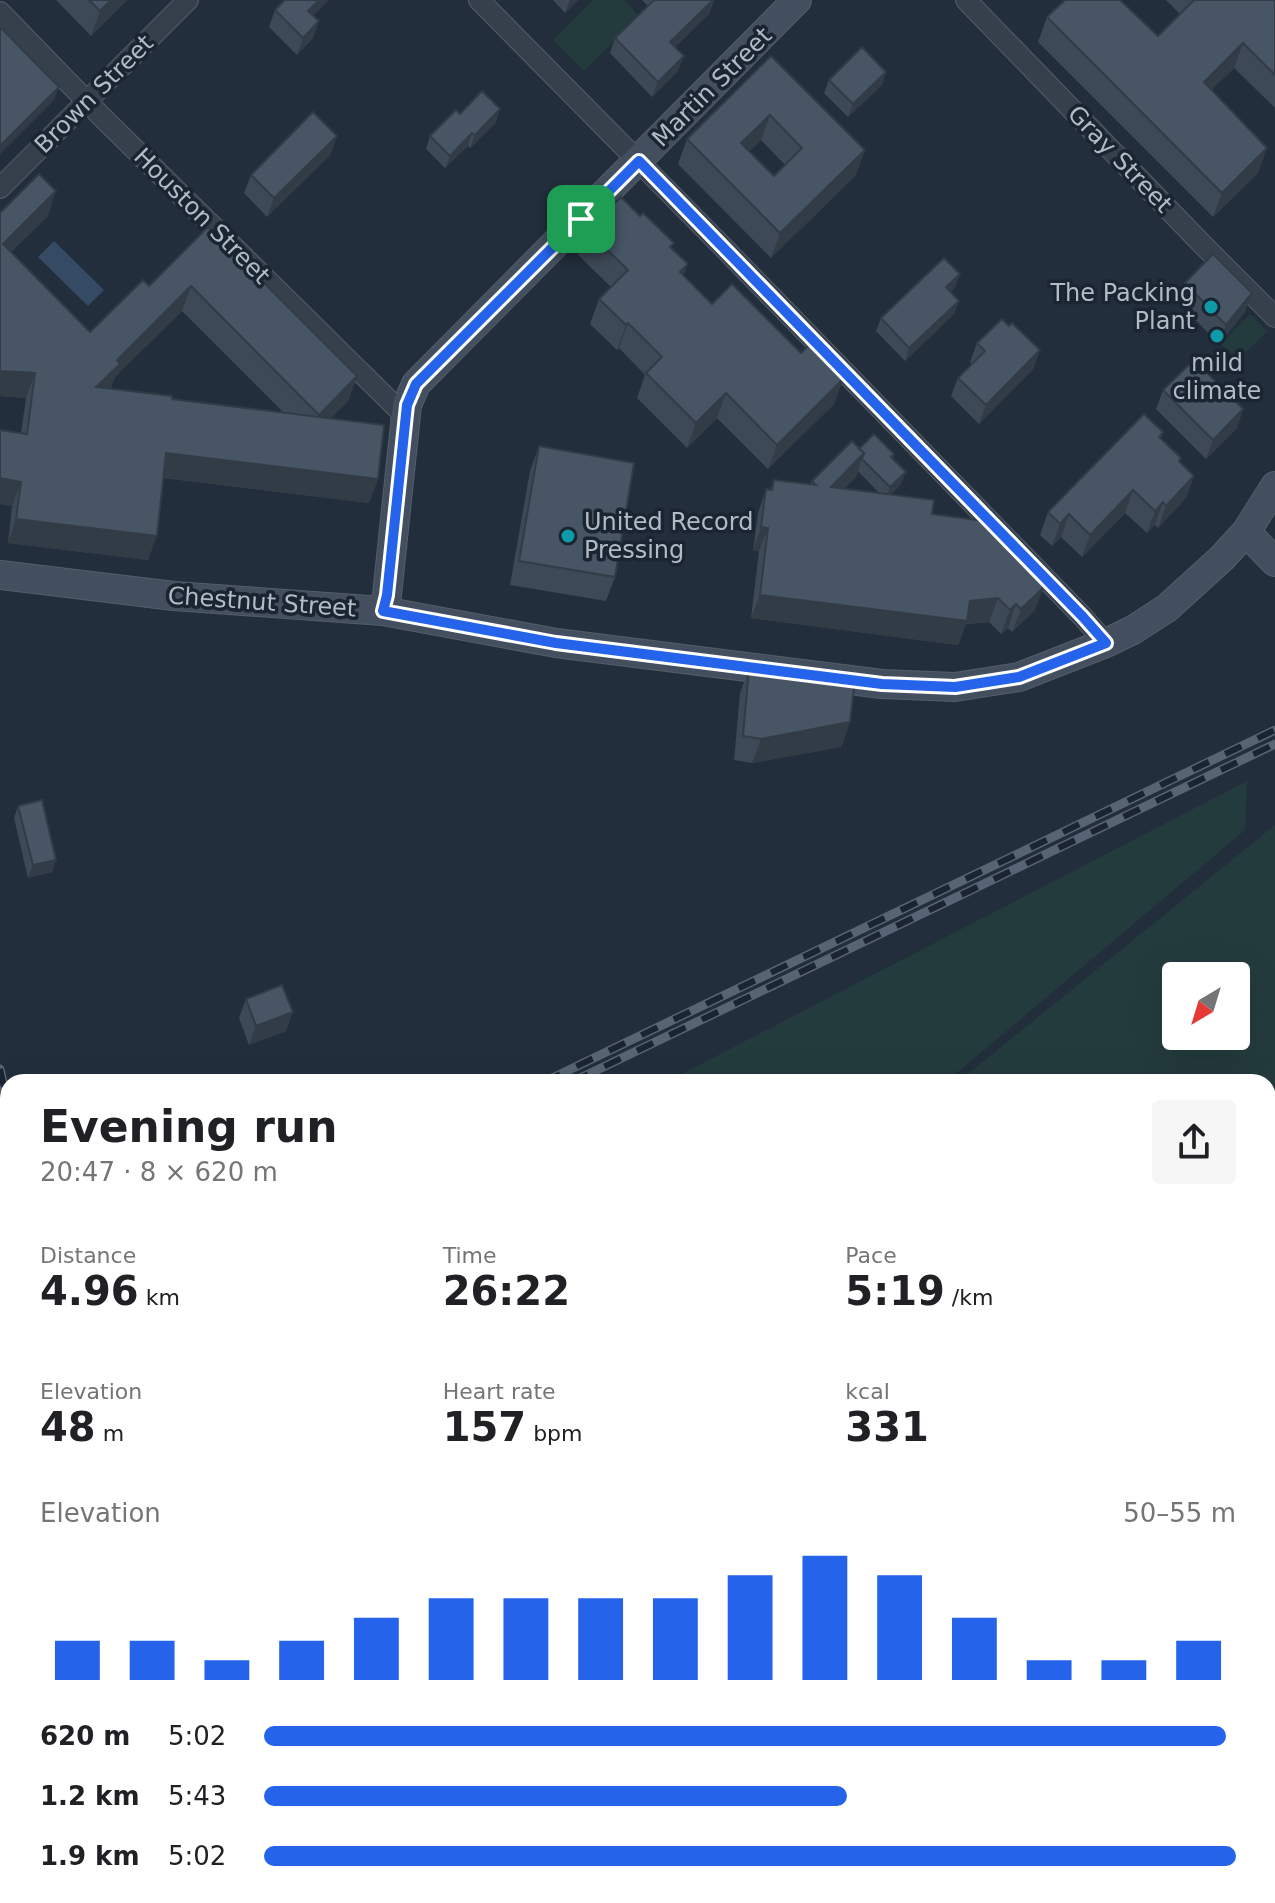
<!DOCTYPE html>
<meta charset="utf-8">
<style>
:root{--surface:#fff;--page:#f6f6f6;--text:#202124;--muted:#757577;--accent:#2563eb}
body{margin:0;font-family:"DejaVu Sans",sans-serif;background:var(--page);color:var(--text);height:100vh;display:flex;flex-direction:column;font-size:30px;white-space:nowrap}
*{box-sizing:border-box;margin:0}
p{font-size:26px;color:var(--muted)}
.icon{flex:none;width:44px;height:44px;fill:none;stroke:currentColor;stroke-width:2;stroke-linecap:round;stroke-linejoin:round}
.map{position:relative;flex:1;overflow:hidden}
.panel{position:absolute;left:0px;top:1074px;width:1276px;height:830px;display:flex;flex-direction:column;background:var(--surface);border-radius:24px 24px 0 0;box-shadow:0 8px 32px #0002}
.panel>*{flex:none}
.needle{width:52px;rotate:218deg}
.tools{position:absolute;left:1162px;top:962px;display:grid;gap:16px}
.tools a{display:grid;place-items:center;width:88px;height:88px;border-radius:8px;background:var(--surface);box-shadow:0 8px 32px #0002;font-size:40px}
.pin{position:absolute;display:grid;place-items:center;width:68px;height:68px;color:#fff;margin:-34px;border-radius:16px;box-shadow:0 4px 12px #0006}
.round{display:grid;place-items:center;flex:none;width:84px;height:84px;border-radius:8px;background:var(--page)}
.overview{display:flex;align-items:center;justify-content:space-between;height:136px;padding:0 40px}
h1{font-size:44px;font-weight:700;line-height:60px}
.figures{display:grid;grid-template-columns:repeat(3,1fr);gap:12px;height:136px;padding:8px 40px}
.figures div{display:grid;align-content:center}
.figures b{font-size:40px;font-weight:700}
.figures small{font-size:22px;font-weight:400}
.figures p{font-size:22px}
.chart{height:224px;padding:16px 40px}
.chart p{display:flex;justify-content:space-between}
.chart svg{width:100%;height:144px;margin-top:8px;stroke:var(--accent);stroke-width:6}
ul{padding:0 40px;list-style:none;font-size:26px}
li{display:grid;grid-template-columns:128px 96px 1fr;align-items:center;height:60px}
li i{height:20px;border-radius:10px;background:var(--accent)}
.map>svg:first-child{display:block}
.green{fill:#243b3d;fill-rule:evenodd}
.water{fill:#354b64}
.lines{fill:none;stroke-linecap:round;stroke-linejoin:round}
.street-casing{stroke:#545e6a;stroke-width:22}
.secondary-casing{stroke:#545e6a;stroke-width:30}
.street{stroke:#35404c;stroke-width:20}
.secondary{stroke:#434f5f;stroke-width:28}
.rail-casing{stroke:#576473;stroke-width:9}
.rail{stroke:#1b2531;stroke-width:6;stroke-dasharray:18;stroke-linecap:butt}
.wall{fill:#3d4957;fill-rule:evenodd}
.shaded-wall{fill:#323c47}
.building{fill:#475565;stroke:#323c47;stroke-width:2;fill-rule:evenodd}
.route-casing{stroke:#fff;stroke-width:16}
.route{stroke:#2563eb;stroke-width:10}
.culture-dot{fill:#0f9aa8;stroke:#1b2531;stroke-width:3}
.labels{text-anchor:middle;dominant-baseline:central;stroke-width:7;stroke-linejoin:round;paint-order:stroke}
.street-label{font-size:24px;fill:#b1bbc8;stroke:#1b2531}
.poi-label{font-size:24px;fill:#b1bbc8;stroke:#1b2531;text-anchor:end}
</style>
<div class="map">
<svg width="1275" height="1903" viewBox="0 0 1275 1903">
<rect width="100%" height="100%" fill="#222e3c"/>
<path class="green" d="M593 0H624L639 16 584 71 553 40Z
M1250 314 1267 331 1238 360 1221 344Z
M1247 781 1245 830 946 1082H666Z
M1275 825V1903H295L293 1896H1268V1082H958ZM1176 976H1236V1036H1176Z
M0 1331 8 1369V1896H90L87 1903H0Z"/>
<path class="water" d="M54 241 104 290 88 306 38 257Z"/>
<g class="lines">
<defs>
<path id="street" d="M479 0 723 247 1083 617 1106 643
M966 0 1202 244 1275 317
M0 12 101 116 407 418
M0 188 188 0"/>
<path id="secondary" d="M1246 532 1275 562
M0 575 174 596 383 611 556 643 882 684 955 687 1019 677 1106 643 1133 630 1167 608 1222 558 1246 532 1275 486
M383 611 387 595 407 405 416 384 797 0"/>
</defs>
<use href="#street" class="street-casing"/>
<use href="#secondary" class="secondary-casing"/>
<use href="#street" class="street"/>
<use href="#secondary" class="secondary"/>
<defs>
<path id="rail" d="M0 1069 8 1105
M544 1082 1275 730
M572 1082 1275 744
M0 1128 8 1165
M165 1896 166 1903
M178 1896 180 1903"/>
</defs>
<use href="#rail" class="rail-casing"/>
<use href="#rail" class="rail"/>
</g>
<path class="wall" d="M56 0H127L91 36Z
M553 0H578L565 13Z
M642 0H714L709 14 675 47 678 71 652 97 610 53 615 38 648 6Z
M1166 0H1275V108L1234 68 1211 90 1258 173 1213 217 1038 42 1047 17 1158 36 1180 14Z
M275 10 314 16 319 21 313 38 297 55 269 27Z
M771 56 856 175 771 258 678 164 687 139ZM761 140 785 165 774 176 749 151Z
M829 80 882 85 848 117 824 93Z
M500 109 496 122 470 148 468 146 445 168 426 149 430 136 460 114Z
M337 136 330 155 267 217 244 193 251 175Z
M0 213 48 216 11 252 90 332 149 286 208 227 357 376 348 401 330 419 378 479 369 503 163 478 148 560 8 543 12 506 0 504V431L21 433 26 398 0 396ZM182 311 284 413 172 399 110 389 115 377Z
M587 230 672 248 684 276 712 304 801 353 843 379 834 404 768 469 717 418 687 448 637 398 645 375 619 348 617 350 590 324 599 299 611 287 578 255Z
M960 274 955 287 950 292 959 301 954 314 905 361 876 331 881 318Z
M1185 283 1245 312 1219 344 1178 302Z
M1009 326 1040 350 1033 369 979 424 951 396 958 378 972 364 970 362 977 343Z
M1163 390 1243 409 1237 428 1206 459 1156 409Z
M1163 432 1161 438 1180 462 1194 476 1186 498 1158 528 1155 525 1147 533 1125 513 1082 557 1061 537 1052 546 1040 535 1048 512Z
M539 446 615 577 606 601 510 585 530 471Z
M859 449 894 454 893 458 901 484 890 495 932 514 1035 610 1012 632 1008 628 1001 634 989 622 966 624 958 645 751 618 759 551H753L758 513 766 489 770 490 774 480 810 484 812 481ZM858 471 879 493 844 489 856 477Z
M749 668 850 722 841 747 752 763 734 760 740 693Z
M18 806 56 860 52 872 28 878 14 818Z
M246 999 286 1031 249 1045 239 1018Z
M1275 1728V1903H977L968 1896H1268V1746Z
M207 1896H268L270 1903H209Z"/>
<path class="shaded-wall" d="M111 0H127L91 36 100 11Z
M319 0H329L302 27 308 11Z
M570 0H578L565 13Z
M714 0 709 14 664 57 670 42Z
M319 21 313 38 297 55 303 38Z
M1243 43 1234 68 1195 106 1204 82Z
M684 56 678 71 652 97 658 82Z
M886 72 882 85 848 117 853 104Z
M59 87 54 100 0 154V146Z
M500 109 496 122 470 148 475 135Z
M770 115 761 140 732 168 741 143Z
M472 133 468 146 445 168 450 156Z
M337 136 330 155 267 217 274 198Z
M1267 148 1258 173 1213 217 1222 193Z
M865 150 856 175 771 258 780 233Z
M56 191 48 216 0 263 3 244Z
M688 264 679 289 680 272Z
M960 274 955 287 941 300 946 287Z
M191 286 182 311 115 377 111 388 87 412 96 387 117 360Z
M1252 293 1245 312 1219 344 1226 325Z
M959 301 954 314 905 361 909 348Z
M628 323 619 348 617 350 626 325Z
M1040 350 1033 369 979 424 986 405Z
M0 371 35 373 26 398 0 396Z
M357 376 348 401 310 439 319 415Z
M843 379 834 404 768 469 777 445Z
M726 393 717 418 687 448 696 423Z
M1243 409 1237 428 1206 459 1213 440Z
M166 453 378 479 369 503 157 477Z
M864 453 856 477 822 511 831 487Z
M906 472 901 484 885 500 890 487Z
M1194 476 1186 498 1158 528 1166 506Z
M0 478 21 482 12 506 0 504Z
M1133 490 1125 513 1082 557 1090 535Z
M1163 502 1155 525 1147 533 1155 511Z
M1069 514 1061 537 1052 546 1060 524Z
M16 519 157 536 148 560 8 543Z
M761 527 768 528 759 551H753Z
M1044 587 1035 610 1012 632 1021 609Z
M760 595 970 601 998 598 989 622 966 624 958 645 751 618Z
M1016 604 1008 628 1001 634 1010 610Z
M850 722 841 747 752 763 761 739Z
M56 860 52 872 28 878 33 865Z
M293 1012 286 1031 249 1045 256 1026Z"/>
<path class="building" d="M89 0H111L100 11Z
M285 0H319L308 11 319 21 303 38 275 10Z
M654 0H713L670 42 684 56 658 82 615 38Z
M1065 0H1120L1158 36 1194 0H1275V75L1243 43 1204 82 1267 148 1222 193 1047 17Z
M0 27 59 87 0 146Z
M862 47 886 72 853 104 829 80Z
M771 56 865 150 780 233 687 139ZM770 115 802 148 774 176 741 143Z
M482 91 500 109 475 135 472 133 450 156 430 136 456 110 460 114Z
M313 112 337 136 274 198 251 175Z
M39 174 56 191 3 244 90 332 143 280 149 286 208 227 357 376 319 415 191 286 117 360 120 364 96 387 172 396V399L384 425 378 479 166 453 157 536 16 519 21 482 0 478V430L27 434 35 373 0 371V213Z
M621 197 640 216 643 213 674 243 670 247 688 264 680 272 712 304 732 284 801 353 809 345 843 379 777 445 726 393 696 423 646 373 662 357 628 323 626 325 599 299 628 270 587 230Z
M1213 254 1252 293 1226 325 1185 283Z
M944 258 960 274 946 287 959 301 909 348 881 318Z
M1002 319 1009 326 1012 323 1040 350 986 405 958 378 985 351 977 343Z
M1194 360 1243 409 1213 440 1163 390Z
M1144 414 1163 432 1159 437 1181 458 1179 461 1194 476 1166 506 1163 502 1155 511 1133 490 1090 535 1069 514 1060 524 1048 512Z
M874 434 894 454 891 457 906 472 890 487 862 459 864 453 859 449Z
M852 441 864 453 831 487 934 500 932 514 984 521 1044 587 1021 609 1016 604 1010 610 998 598 970 601 967 621 760 595 768 528 761 527 766 489 772 490 774 480 816 485 812 481Z
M539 446 634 463 615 577 519 561Z
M749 668 855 680 850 722 761 739 743 736Z
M42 800 56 860 33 865 18 806Z
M282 985 293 1012 256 1026 246 999Z
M1268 1776H1275V1903H1018L1009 1896H1268Z
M222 1896H268L270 1903H223Z"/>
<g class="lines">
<defs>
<path id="route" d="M639 161 1083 617 1106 643 1019 677 955 687 882 684 556 643 383 611 387 595 407 405 416 384Z"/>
</defs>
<use href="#route" class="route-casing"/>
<use href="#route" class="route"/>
</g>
<g class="culture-dot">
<circle cx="1211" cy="307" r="8"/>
<circle cx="1217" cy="336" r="8"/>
<circle cx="568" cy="536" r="8"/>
</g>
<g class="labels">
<g class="street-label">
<text transform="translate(712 87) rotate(-45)">Martin Street</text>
<text transform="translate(94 94) rotate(-45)">Brown Street</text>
<text transform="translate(1120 159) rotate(46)">Gray Street</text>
<text transform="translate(202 216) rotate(45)">Houston Street</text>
<text transform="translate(262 602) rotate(4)">Chestnut Street</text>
</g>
<g class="poi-label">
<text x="1195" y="293">The Packing<tspan x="1195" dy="28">Plant</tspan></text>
<text x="1217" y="363" text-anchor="middle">mild<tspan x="1217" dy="28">climate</tspan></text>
<text x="584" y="522" text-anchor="start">United Record<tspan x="584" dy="28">Pressing</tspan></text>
</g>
</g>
</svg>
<div class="tools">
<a><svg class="needle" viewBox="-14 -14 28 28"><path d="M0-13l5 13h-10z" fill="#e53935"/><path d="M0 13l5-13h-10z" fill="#757577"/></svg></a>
</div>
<div class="pin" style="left:581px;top:219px;background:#1e9e55"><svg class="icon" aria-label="arrive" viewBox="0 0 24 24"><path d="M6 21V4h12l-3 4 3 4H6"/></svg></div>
<section class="panel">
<div class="overview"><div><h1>Evening run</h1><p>20:47 · 8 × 620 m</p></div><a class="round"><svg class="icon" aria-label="share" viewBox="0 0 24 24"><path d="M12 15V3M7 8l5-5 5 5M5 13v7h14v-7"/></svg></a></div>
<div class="figures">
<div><p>Distance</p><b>4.96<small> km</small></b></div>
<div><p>Time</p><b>26:22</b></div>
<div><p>Pace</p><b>5:19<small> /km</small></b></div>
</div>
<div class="figures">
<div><p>Elevation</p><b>48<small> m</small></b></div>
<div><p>Heart rate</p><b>157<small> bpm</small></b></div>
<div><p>kcal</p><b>331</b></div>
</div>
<div class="chart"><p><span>Elevation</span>50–55 m</p>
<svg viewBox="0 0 160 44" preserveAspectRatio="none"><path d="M5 44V32M15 44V32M25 44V38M35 44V32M45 44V25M55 44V19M65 44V19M75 44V19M85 44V19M95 44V12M105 44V6M115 44V12M125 44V25M135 44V38M145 44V38M155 44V32"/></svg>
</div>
<ul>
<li><b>620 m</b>5:02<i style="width:99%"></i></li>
<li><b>1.2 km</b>5:43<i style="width:60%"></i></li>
<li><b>1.9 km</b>5:02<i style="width:100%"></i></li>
</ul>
</section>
</div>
